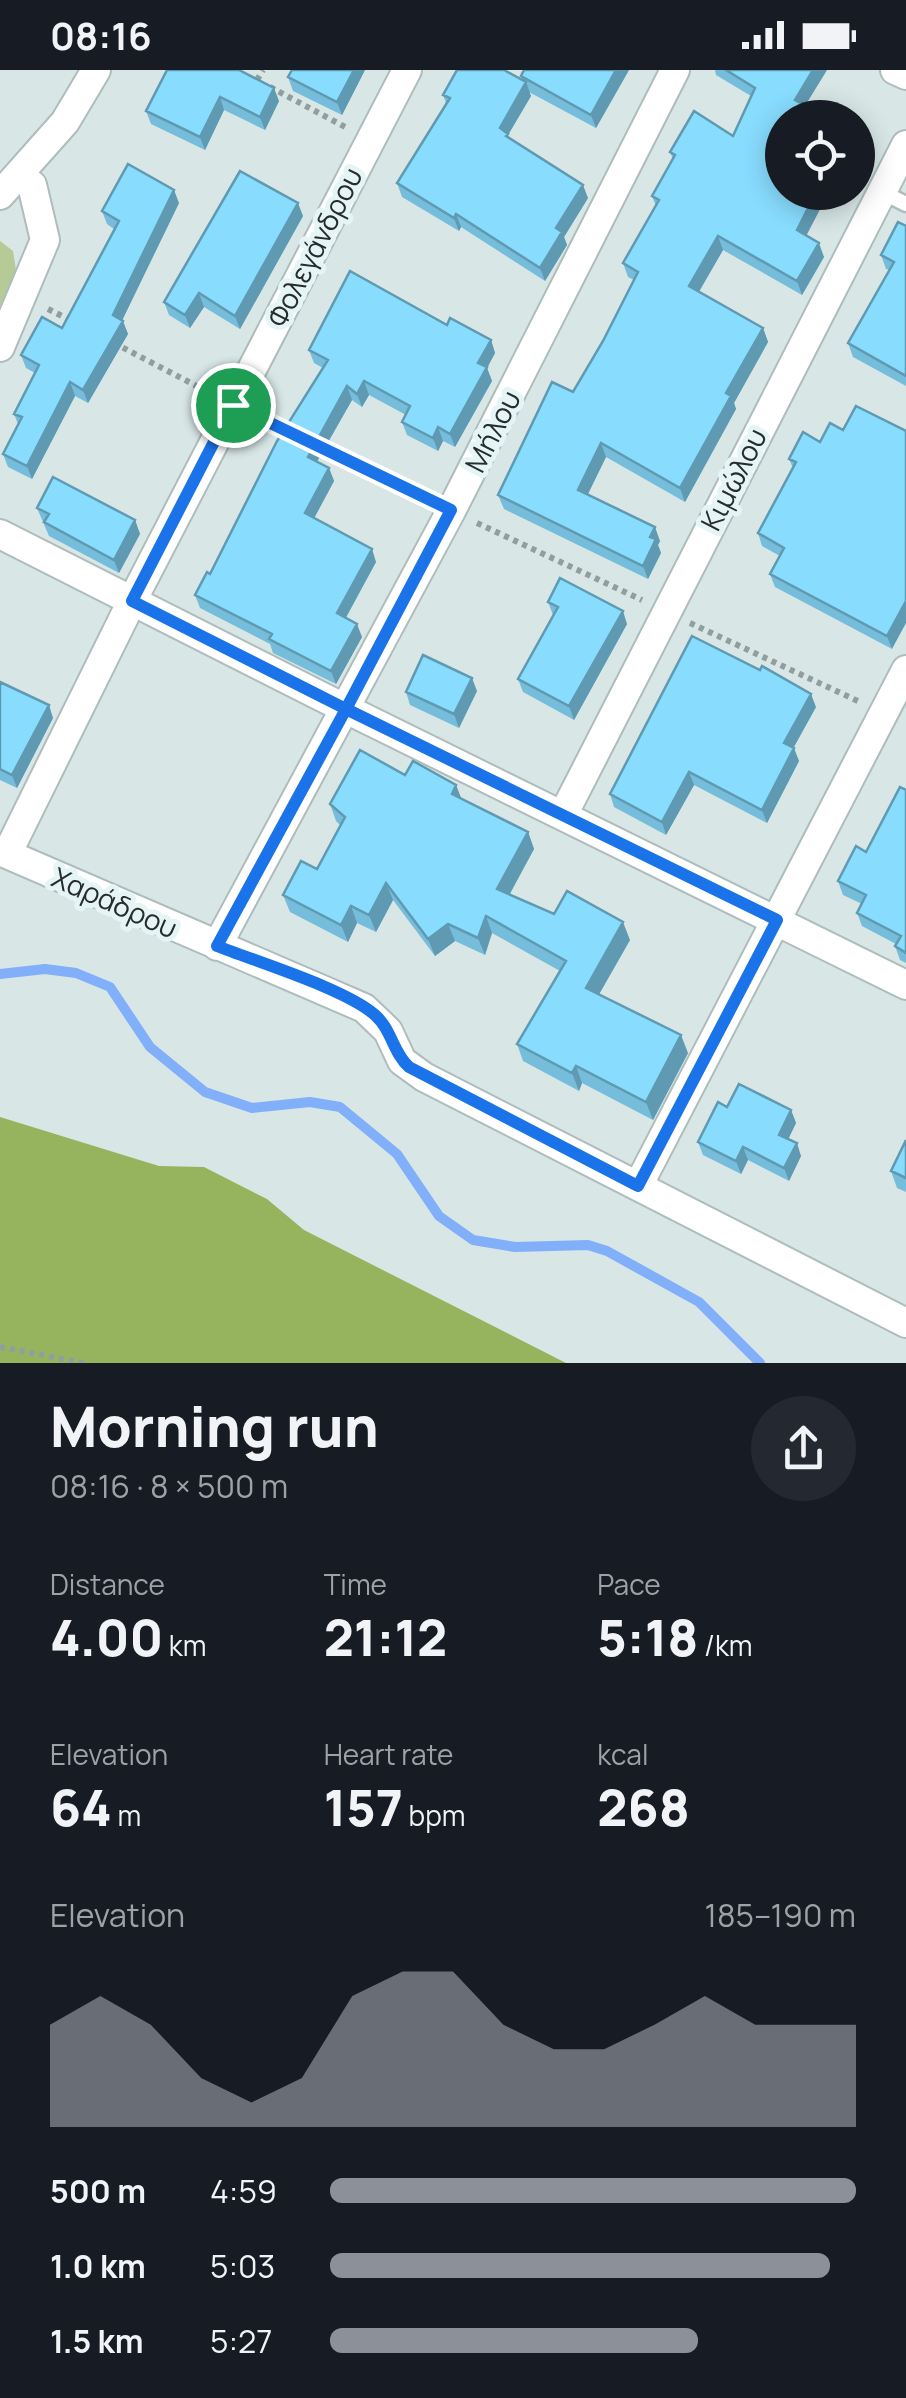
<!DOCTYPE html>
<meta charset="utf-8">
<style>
:root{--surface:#171b24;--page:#242831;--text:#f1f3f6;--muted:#9ea1a6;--accent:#8c9099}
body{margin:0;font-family:Manrope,sans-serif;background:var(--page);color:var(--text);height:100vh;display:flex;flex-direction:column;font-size:38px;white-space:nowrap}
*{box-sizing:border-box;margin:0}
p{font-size:32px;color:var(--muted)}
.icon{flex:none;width:55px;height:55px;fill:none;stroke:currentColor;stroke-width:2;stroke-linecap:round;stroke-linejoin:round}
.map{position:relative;height:1293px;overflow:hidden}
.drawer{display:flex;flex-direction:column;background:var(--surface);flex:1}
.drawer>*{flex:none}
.controls{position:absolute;left:765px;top:30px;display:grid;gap:20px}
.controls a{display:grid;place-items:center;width:110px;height:110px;border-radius:50%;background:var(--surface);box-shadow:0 5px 25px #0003;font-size:50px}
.pin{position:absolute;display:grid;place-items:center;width:85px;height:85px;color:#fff;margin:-42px;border:5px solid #fff;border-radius:50%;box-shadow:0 2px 10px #0007}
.round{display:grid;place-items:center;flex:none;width:105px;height:105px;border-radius:52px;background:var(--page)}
.summary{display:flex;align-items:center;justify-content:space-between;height:170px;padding:0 50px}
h1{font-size:55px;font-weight:800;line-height:75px}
.figures{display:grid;grid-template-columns:repeat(3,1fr);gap:15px;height:170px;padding:10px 50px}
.figures div{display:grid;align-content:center}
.figures b{font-size:50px;font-weight:800}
.figures small{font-size:28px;font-weight:400}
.figures p{font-size:28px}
.chart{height:280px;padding:20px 50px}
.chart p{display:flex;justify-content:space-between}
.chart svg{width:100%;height:180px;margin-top:10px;fill:var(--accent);opacity:.7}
ul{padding:0 50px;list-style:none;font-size:32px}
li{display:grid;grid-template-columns:160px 120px 1fr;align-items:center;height:75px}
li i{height:25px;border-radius:12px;background:var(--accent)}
.status{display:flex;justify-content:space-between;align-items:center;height:70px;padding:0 50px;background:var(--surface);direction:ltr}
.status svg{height:28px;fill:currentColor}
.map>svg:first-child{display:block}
.green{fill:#b5ca95}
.forest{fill:#96b45e}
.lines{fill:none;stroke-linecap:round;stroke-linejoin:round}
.stream{stroke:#81aff9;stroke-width:10}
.lane-casing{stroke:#aebdbc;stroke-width:19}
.street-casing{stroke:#aebdbc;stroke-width:32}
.path{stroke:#929e9d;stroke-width:6;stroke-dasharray:5 5;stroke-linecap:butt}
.lane{stroke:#fff;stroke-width:14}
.street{stroke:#fff;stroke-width:28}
.wall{fill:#75bdda}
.shaded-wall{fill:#5f9ab2}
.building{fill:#88dcfe;stroke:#5f9ab2;stroke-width:2.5}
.route-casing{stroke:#fff;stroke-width:20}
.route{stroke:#1a73e8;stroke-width:12}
.labels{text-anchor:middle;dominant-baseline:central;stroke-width:10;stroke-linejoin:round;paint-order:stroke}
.street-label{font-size:28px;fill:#272d2c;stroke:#e5f4f4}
</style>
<div class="status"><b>08:16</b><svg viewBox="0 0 49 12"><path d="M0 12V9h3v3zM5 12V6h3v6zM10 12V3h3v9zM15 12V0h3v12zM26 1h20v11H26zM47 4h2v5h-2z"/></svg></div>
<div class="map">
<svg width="906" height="1293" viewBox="0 0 906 1293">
<rect width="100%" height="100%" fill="#d8e7e6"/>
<path class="green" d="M0 171 13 181 16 200 0 236Z"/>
<path class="forest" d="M0 1047 159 1096 204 1097 267 1129 304 1160 566 1293H0Z"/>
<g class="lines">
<path class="stream" d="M0 904 45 899 76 903 110 917 150 977 205 1022 252 1038 310 1032 340 1037 397 1084 439 1146 473 1170 515 1177 588 1175 607 1181 699 1232 760 1293"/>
<defs>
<path id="lane" d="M882 122 906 134"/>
<path id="street" d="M895 0 906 5
M0 125 65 52 96 0
M0 277 45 170 32 115
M0 464 346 639 906 915
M563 745 906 75
M0 781 364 938 388 961 402 991 424 1007 906 1253
M7 784 132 531 407 0
M217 876 451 441 675 0
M638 1116 906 600"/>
</defs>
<use href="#lane" class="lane-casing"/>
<use href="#street" class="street-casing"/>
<path class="path" d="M257 10 263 0
M270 17 347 58
M48 239 72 251
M114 273 210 323
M257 346 290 363
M320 377 425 428
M477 453 642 530
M690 553 860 632
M0 1277 84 1293"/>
<use href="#lane" class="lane"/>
<use href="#street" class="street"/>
</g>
<path class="wall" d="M167 0 279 31 265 60 224 40 205 80 151 54 146 41Z
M292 0H365L342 45 293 21 288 7Z
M629 0 596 58 529 22 531 26 508 65 509 69 588 128 564 167 567 175 545 211 461 157 459 161 402 127 397 113 446 33 443 25 522 10 521 6Z
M715 0H827L805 35 806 166 824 187 802 225 723 180 699 222 763 258 768 272 734 333 736 339 685 432 606 387 588 424 660 471 658 475 661 483 648 509 504 439 498 425 573 322 603 271 634 210 628 207 623 193 656 136 652 126 673 89 670 82 733 66 751 26 716 5Z
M830 122H853L848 131Z
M179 133 122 250 128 264 88 333 75 326 32 409 8 397 3 384 18 354 14 344 35 303 26 298 21 285 62 258 114 159 107 154 102 141Z
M303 146 240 259 204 237 190 258 169 245 164 232Z
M906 156V316L853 287 848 273 890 200 886 199 881 185Z
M447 255 491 270 495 283 487 298 492 311 455 377 443 371 438 381 407 365 402 352 406 345 369 325 362 337 352 330 317 392 329 398 334 411 314 448 376 492 346 548 362 567 336 614 273 583 270 574 200 538 195 525 210 504 323 298 314 293 309 280Z
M843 360 892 579 775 517 770 504 780 486 762 476 758 463 793 398 789 389Z
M37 438 135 450 140 464 119 503 49 466Z
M548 532 627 554 574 650 523 622 518 609 553 545Z
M0 612 53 648 17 718 0 710Z
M477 621 459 658 410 635 406 622Z
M816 637 793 678 799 691 767 753 694 715 666 765 614 737 610 724Z
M456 715 461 728 528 762 534 779 510 824 554 844 630 870 599 924 688 983 653 1050 582 1013 579 1021 523 991 517 974 560 901 492 863 485 885 455 871 435 886 393 830 376 862 357 853 348 872 290 842 283 825 317 799 340 755 336 751 330 734Z
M906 720V893L900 890 895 876 896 874 862 856 857 843 862 834 843 825 838 811 866 782Z
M727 1037 791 1040 796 1053 788 1069 801 1086 789 1111 748 1090 741 1104 703 1085 698 1072Z
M906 1070V1122L897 1118 891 1101Z"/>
<path class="shaded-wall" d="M354 0H365L342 45 337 32Z
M616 0H629L596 58 591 45Z
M813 0H827L800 44 795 30Z
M526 12 531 26 508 65 513 77 500 58Z
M274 18 279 31 265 60 260 47Z
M220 27 224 40 205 80 200 67Z
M869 68 874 82 858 114V90Z
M583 115 588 128 564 167 567 175 545 211 540 198 556 158Z
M174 120 179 133 118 259 113 245Z
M816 122H829L802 174 797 160Z
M845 122H853L848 131Z
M298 133 303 146 240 259 235 246Z
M456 144 461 157 459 161 454 148Z
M718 166 723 180 694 230 689 216Z
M819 173 824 187 802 225 797 211Z
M199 223 204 237 190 258 185 245Z
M123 251 128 264 88 333 83 320Z
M763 258 768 272 734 333 736 339 685 432 680 418 726 323Z
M491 270 495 283 487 298 492 311 455 377 450 364 478 293Z
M364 311 369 325 362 337 357 324Z
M70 312 75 326 32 409 27 396Z
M347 316 352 330 312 400 308 387Z
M438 357 443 371 438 381 433 368Z
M601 373 606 387 583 434 578 420Z
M329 398 334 411 310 456 305 443Z
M135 450 140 464 119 503 114 490Z
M655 457 660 471 658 475 661 483 648 509 643 496 650 467Z
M372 479 376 492 341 556 337 543Z
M906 531V553L892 579 887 566Z
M623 541 627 554 574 650 569 636Z
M357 554 362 567 336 614 331 601Z
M472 608 477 621 459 658 454 644Z
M811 624 816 637 789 686 784 673Z
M49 635 53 648 17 718 12 705Z
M794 678 799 691 767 753 762 740Z
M689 702 694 715 666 765 662 752Z
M456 715 463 733 452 724Z
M528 762 534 779 503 836 497 819Z
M386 813 393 830 376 862 369 845Z
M351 836 357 853 348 872 341 855Z
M486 846 492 863 485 885 478 868Z
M623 852 630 870 593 935 586 918Z
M448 854 455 871 435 886 428 869Z
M681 965 688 983 653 1050 646 1032Z
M576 996 582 1013 579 1021 572 1003Z
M791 1040 796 1053 784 1078 779 1065Z
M797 1073 801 1086 789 1111 784 1098Z
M743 1077 748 1090 741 1104 736 1091Z"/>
<path class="building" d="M167 0H239L274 18 260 47 220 27 200 67 146 41Z
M292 0H354L337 32 288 7Z
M457 0H504L526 12 500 58 508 64 506 66 583 115 556 158 562 162 540 198 456 144 454 148 397 113 450 28 443 25Z
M524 0H616L591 45 521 6Z
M726 0H813L795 30 829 48H782V122H816L797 160 819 173 797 211 718 166 689 216 763 258 726 323 731 326 680 418 601 373 578 420 655 457 650 467 656 469 643 496 498 425 552 312 573 322 603 271 638 202 623 193 659 130 652 126 675 85 670 82 694 41 733 66 755 18Z
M858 62 869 68 858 90Z
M128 94 174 120 113 245 123 251 83 320 70 312 27 396 3 384 22 347 14 344 39 295 21 285 42 247 62 258 119 151 102 141Z
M240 101 298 133 235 246 199 223 185 245 164 232Z
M898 152 906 156V306L848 273 894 192 881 185Z
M350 201 447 255 450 248 491 270 478 293 487 297 450 364 438 357 433 368 402 352 410 336 364 311 357 324 347 316 308 387 329 398 305 443 372 479 337 543 357 554 331 601 269 569 272 564 195 525 207 502 210 504 277 371 328 290 309 280Z
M856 336 906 361V531L887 566 770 504 784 478 758 463 796 392 789 389 803 362 820 372 830 353 843 360Z
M53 407 135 450 114 490 44 452 49 444 37 438Z
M560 508 623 541 569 636 518 609 558 537 548 532Z
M692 566 760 600 762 596 811 624 784 673 794 678 762 740 689 702 662 752 610 724Z
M423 585 472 608 454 644 406 622Z
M0 612 49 635 12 705 0 699Z
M360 680 405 705 413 691 456 715 452 724 528 762 497 819 554 844 567 821 623 852 586 918 681 965 646 1032 576 996 572 1003 517 974 566 891 486 846 478 868 448 854 428 869 386 813 369 845 351 836 341 855 283 825 301 791 317 799 345 747 330 734Z
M900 717 906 720V883L895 876 901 866 857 843 866 825 838 811 856 776 866 782Z
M739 1014 791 1040 779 1065 797 1073 784 1098 743 1077 736 1091 698 1072 718 1032 727 1037Z
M906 1070V1108L891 1101Z"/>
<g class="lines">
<defs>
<path id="route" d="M233 335 132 531 346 639 217 876C257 892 346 919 375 945 392 960 393 983 409 997L638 1116 777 850 346 639 451 440 233 335"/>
</defs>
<use href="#route" class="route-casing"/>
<use href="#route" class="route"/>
</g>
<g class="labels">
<g class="street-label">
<text transform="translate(314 177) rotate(-63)">Φολεγάνδρου</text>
<text transform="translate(492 361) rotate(-63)">Μήλου</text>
<text transform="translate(733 409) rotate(-63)">Κιμώλου</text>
<text transform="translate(115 832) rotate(24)">Χαράδρου</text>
</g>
</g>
</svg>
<div class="controls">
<a><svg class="icon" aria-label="locate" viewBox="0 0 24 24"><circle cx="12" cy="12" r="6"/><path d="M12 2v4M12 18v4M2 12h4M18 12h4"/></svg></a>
</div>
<div class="pin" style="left:233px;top:335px;background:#1e9e55"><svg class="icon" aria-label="arrive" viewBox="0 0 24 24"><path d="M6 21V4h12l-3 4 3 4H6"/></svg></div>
</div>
<section class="drawer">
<div class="summary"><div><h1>Morning run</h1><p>08:16 · 8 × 500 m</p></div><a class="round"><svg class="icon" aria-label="share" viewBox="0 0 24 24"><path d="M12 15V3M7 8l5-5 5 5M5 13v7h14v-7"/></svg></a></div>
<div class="figures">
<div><p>Distance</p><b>4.00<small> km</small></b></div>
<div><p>Time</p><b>21:12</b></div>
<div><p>Pace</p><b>5:18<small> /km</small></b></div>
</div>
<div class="figures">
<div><p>Elevation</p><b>64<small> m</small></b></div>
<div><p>Heart rate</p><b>157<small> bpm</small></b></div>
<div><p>kcal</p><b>268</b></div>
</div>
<div class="chart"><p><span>Elevation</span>185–190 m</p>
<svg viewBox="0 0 160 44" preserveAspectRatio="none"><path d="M0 44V19L10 12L20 19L30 32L40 38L50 32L60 12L70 6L80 6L90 19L100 25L110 25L120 19L130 12L140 19L150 19L160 19V44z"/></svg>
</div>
<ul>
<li><b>500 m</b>4:59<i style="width:100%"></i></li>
<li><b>1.0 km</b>5:03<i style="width:95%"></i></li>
<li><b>1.5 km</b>5:27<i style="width:70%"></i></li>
</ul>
</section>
